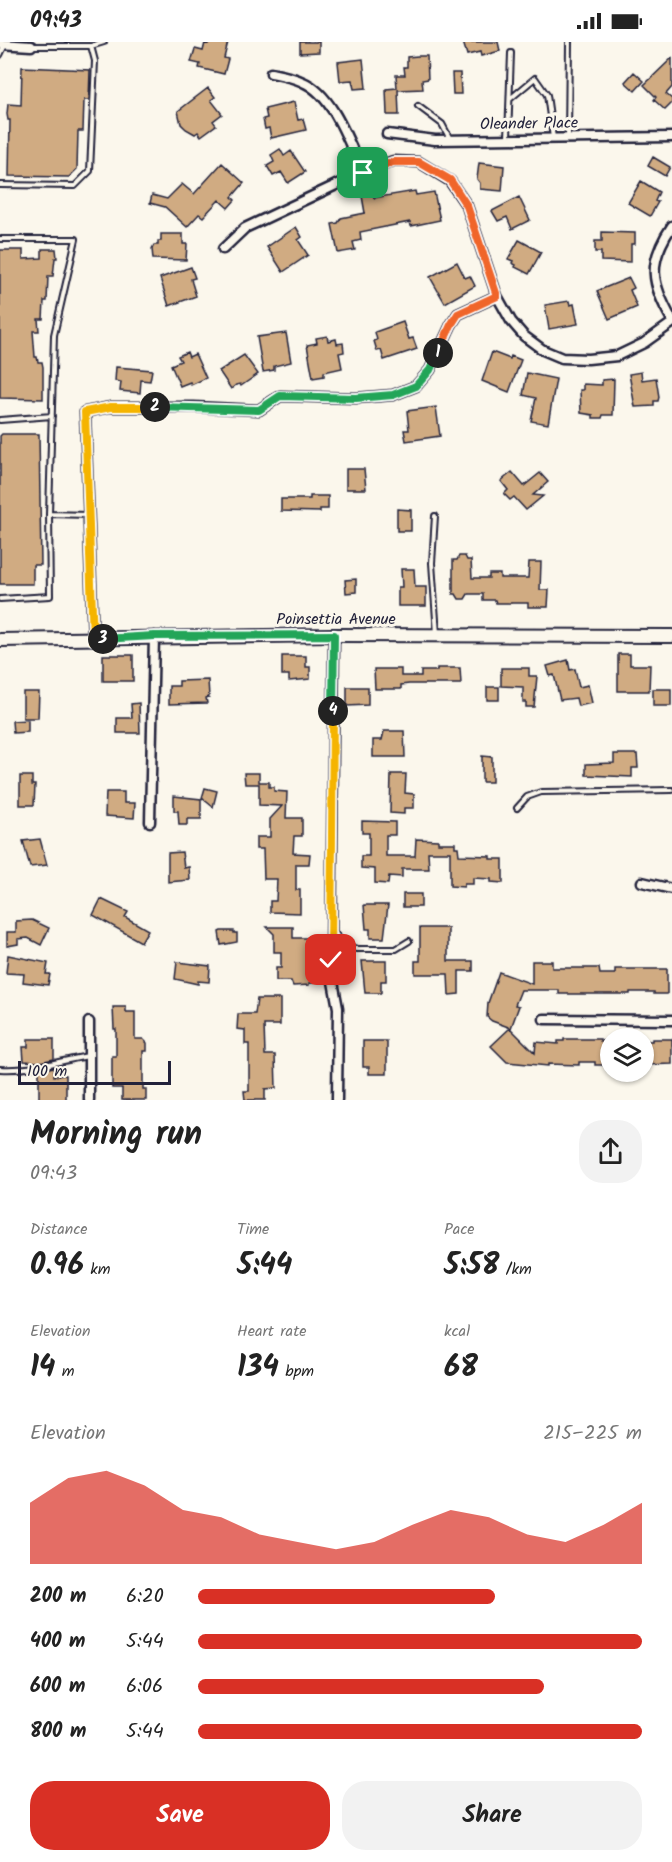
<!DOCTYPE html>
<meta charset="utf-8">
<style>
:root{--surface:#fff;--page:#f2f2f2;--text:#222;--muted:#767676;--accent:#d93025}
body{margin:0;font-family:Kalam,sans-serif;background:var(--page);color:var(--text);height:100vh;display:flex;flex-direction:column;font-size:22px;white-space:nowrap}
*{box-sizing:border-box;margin:0}
p{font-size:20px;color:var(--muted)}
.icon{flex:none;width:33px;height:33px;fill:none;stroke:currentColor;stroke-width:2;stroke-linecap:round;stroke-linejoin:round}
.map{position:relative;height:1058px;overflow:hidden}
.sheet{display:flex;flex-direction:column;background:var(--surface);flex:1}
.sheet>*{flex:none}
.controls{position:absolute;left:600px;top:986px;display:grid;gap:12px}
.controls a{display:grid;place-items:center;width:54px;height:54px;border-radius:50%;background:var(--surface);box-shadow:0 2px 4px #0004;font-size:30px}
.scale{position:absolute;left:18px;bottom:15px;width:153px;box-sizing:border-box;padding-left:6px;border:3px solid #22223b;border-top:0;font-size:16px;line-height:21px;white-space:nowrap;color:#22223b;-webkit-text-stroke:4px #fbf7ec;paint-order:stroke}
.pin{position:absolute;display:grid;place-items:center;width:51px;height:51px;color:#fff;margin:-26px;border-radius:12px;box-shadow:0 3px 9px #0006}
.km{position:absolute;width:30px;height:30px;margin:-15px;border-radius:50%;background:#222;color:#fff;font-size:16px;line-height:30px;text-align:center}
.round{display:grid;place-items:center;flex:none;width:63px;height:63px;border-radius:24px;background:var(--page)}
.headline{display:flex;align-items:center;justify-content:space-between;height:102px;padding:0 30px}
h1{font-size:33px;font-weight:700;line-height:45px}
.figures{display:grid;grid-template-columns:repeat(3,1fr);gap:9px;height:102px;padding:6px 30px}
.figures div{display:grid;align-content:center}
.figures b{font-size:30px;font-weight:700}
.figures small{font-size:16px;font-weight:400}
.figures p{font-size:16px}
.chart{height:168px;padding:12px 30px}
.chart p{display:flex;justify-content:space-between}
.chart svg{width:100%;height:108px;margin-top:6px;fill:var(--accent);opacity:.7}
.button{display:flex;gap:12px;margin-top:auto;padding:12px 30px}
.button a{flex:1;height:69px;border-radius:24px;background:var(--accent);color:#fff;font-size:24px;font-weight:700;line-height:69px;text-align:center}
.button a+a{background:var(--page);color:var(--text)}
ul{padding:0 30px;list-style:none;font-size:20px}
li{display:grid;grid-template-columns:96px 72px 1fr;align-items:center;height:45px}
li i{height:15px;border-radius:8px;background:var(--accent)}
.status{display:flex;justify-content:space-between;align-items:center;height:42px;padding:0 30px;background:var(--surface);direction:ltr}
.status svg{height:16px;fill:currentColor}
.map>svg:first-child{display:block}
.building{fill:#d0ab82;stroke:#22223b;stroke-width:1.5}
.lines{fill:none;stroke-linecap:round;stroke-linejoin:round}
.lane-casing{stroke:#22223b;stroke-width:8}
.street-casing{stroke:#22223b;stroke-width:13}
.secondary-casing{stroke:#22223b;stroke-width:16}
.lane{stroke:#fbf7ec;stroke-width:4}
.street{stroke:#fbf7ec;stroke-width:8}
.secondary{stroke:#fbf7ec;stroke-width:12}
.split-1-casing{stroke:#fff;stroke-width:12}
.split-2-casing{stroke:#fff;stroke-width:12}
.split-3-casing{stroke:#fff;stroke-width:12}
.split-4-casing{stroke:#fff;stroke-width:12}
.split-5-casing{stroke:#fff;stroke-width:12}
.split-1{stroke:#f0652b;stroke-width:8}
.split-2{stroke:#22a559;stroke-width:8}
.split-3{stroke:#f5b400;stroke-width:8}
.split-4{stroke:#22a559;stroke-width:8}
.split-5{stroke:#f5b400;stroke-width:8}
.labels{text-anchor:middle;dominant-baseline:central;stroke-width:6;stroke-linejoin:round;paint-order:stroke}
.street-label{font-size:16px;fill:#22223b;stroke:#fbf7ec}
</style>
<div class="status"><b>09:43</b><svg viewBox="0 0 49 12"><path d="M0 12V9h3v3zM5 12V6h3v6zM10 12V3h3v9zM15 12V0h3v12zM26 1h20v11H26zM47 4h2v5h-2z"/></svg></div>
<div class="map">
<svg width="672" height="1058" viewBox="0 0 672 1058">
<rect width="100%" height="100%" fill="#fbf7ec"/>
<filter id="ink" filterUnits="userSpaceOnUse"><feTurbulence type="fractalNoise" baseFrequency=".0167" numOctaves="2"/><feDisplacementMap in="SourceGraphic" scale="12" xChannelSelector="R" yChannelSelector="G"/><feConvolveMatrix kernelMatrix="1 2 1 2 8 2 1 2 1" color-interpolation-filters="sRGB"/></filter>
<g filter="url(#ink)">
<path class="building" d="M209 0H228L224 16 228 17 224 32 199 26 200 22 191 20 195 7 203 9 205 1 208 2Z
M300 0H319V10L300 11Z
M463 0H498L500 9 481 14 480 10 467 13Z
M418 14H427L428 37 422 38 423 47 398 48 399 73H387L386 47 397 46 396 33H405L404 25H407V15Z
M672 16V45L666 52 672 57V61L665 68 654 58 656 55 644 43Z
M363 17 366 46 354 47 352 38 340 39 338 20Z
M22 25 90 28 89 58H84L83 89H78L77 127 69 135 9 134 10 78H8L7 72 8 62 21 63Z
M634 30 644 39 635 49 625 40Z
M452 31H460L461 52H453Z
M208 46 215 55 211 58 222 72 213 79 216 83 201 94 198 90 195 92 186 87 181 82 178 69Z
M294 60 298 78 303 77 306 88 271 96 269 86 265 87 263 77 267 76 265 67Z
M280 107 284 114 291 109 305 130 288 141 281 130 273 134 267 124 274 120 271 113Z
M653 115 670 125 665 134 648 124Z
M222 121 244 141 232 155 235 158 228 166 219 158 203 175 199 172 187 185 165 165 150 161 152 153 167 157 182 142 194 152Z
M479 121 504 124 502 149 480 147V141L477 137Z
M641 139 659 150 655 159 658 160 650 174 628 161Z
M415 149 416 153 434 150 440 178 411 184 410 180 360 190 361 198 353 200 355 208 338 211 332 182 338 181 341 176 365 171 362 154 373 152 374 156Z
M519 155 530 178 512 187 507 175 498 179 492 169Z
M296 185 302 195 298 198 308 213 283 230 267 205Z
M602 190 635 191V202H631V220L601 219V210H595V199H602Z
M161 192H183V202H187L186 218 153 217 152 207 154 203H158V199H161Z
M519 198 541 210 529 232 515 225 516 223 512 221 513 219 508 217Z
M42 207H56L57 216H55L53 234H48L47 259H44L43 277H38L39 289H33L35 315H37L38 320H42L43 325V357L0 356V208H23V217L42 216Z
M457 220 465 236 470 234 475 244 445 261 430 235Z
M191 225 195 236 191 237 192 241 196 254 169 264 160 236Z
M629 236 634 246 630 248 637 265 609 277 597 249Z
M569 259 570 263 574 262 578 282 549 287 545 263Z
M403 280 409 297 413 296 417 307 384 318 381 308 377 309 374 299 377 298 375 290Z
M286 291 291 320 274 324V328L263 330 257 295Z
M327 294 328 299 336 297 337 302 343 301 344 310 339 311 342 326 324 330V334L313 336 307 303 317 301 316 296Z
M187 310 189 315 195 312 206 336 191 343 190 340 180 344 171 323 181 319 178 314Z
M492 310 510 317 511 314 521 318 509 350 482 339Z
M244 313 258 332 241 344 240 342 236 343 231 347 219 329Z
M116 325 152 328 150 339 141 338 140 351 120 349 121 340 115 339Z
M641 330 642 338 656 336 659 355 658 359H654V364L635 365 629 332Z
M527 331 556 337 548 382 531 379 536 356 523 353Z
M614 337 613 373H603L602 376H593V373L581 371 580 348H583V342L602 343V338Z
M436 365 440 394 406 399 404 388H409L407 369Z
M2 392H39L41 523H33V542H0V394Z
M346 427H364L366 447H346Z
M512 430 524 444 540 431 548 440 533 453 543 454 526 468 514 455 510 458 504 452 508 448 501 439Z
M310 454H328V467H320V470L281 469V457H310Z
M397 467 411 468V489H397Z
M459 514H465L467 518H471L472 536H489V532H500V536H528L529 520H541L540 548H549L548 565H528V561H496L495 558H483V552H468L465 557H459L456 552H453V518H457Z
M401 527H414L415 545H426V564H398V545H402Z
M356 537V550L346 551 345 538Z
M618 612H630V623H650L649 649H618Z
M103 613H133V639H103Z
M282 614H306V625H310V637L289 639V633H282Z
M568 618 570 628 575 627 579 645 588 643 592 661 578 664 576 656 560 658 554 633 550 634 547 624Z
M437 626H460L461 642H409L401 643V647H375L374 627H401V634H421V629H437Z
M501 626H529V634H537L534 665H526V660H523V645L501 644Z
M208 638 209 655 206 656 207 661 169 662V644H179V639Z
M347 645H368V663L347 664Z
M487 645H499V658H487Z
M653 647H671V664H653Z
M23 650H39L38 676H23Z
M139 661 140 691H117V676H132L131 662Z
M28 678V690L13 691 12 679Z
M384 689H404L405 715H373V698H382Z
M614 712H637L638 726H632V735L586 733V722L614 721Z
M482 714 492 715V740H482Z
M244 731H259V740H269V745H274V749L287 750 286 776H302V794H294L293 811 310 812 309 822H296V848H300V871L270 870V859H276L277 837H264L263 807H256V795H270V777L282 764 259 763V742H245Z
M391 732H406L405 751 414 752V766H404V772L390 771Z
M20 734H32V743H35L34 763H20Z
M205 746 217 749 213 765 202 756Z
M106 750H124V761H135L134 776 105 774Z
M174 754 201 757V777H187V783H179L178 769H174Z
M362 779 395 780V793H386V814H415L416 797 438 798V801H455V805H458L459 813 490 814V817H503V841L491 840V837L473 836V842H464V845L450 844V810H428L429 827H402V835L389 834 388 842 375 841V827L361 826V814H369V791H362Z
M40 797 47 823 30 825 23 799Z
M182 810 184 826 189 825 190 838 168 840V811Z
M403 852H421V865H403Z
M101 857 128 870 125 875 148 888 141 900 93 873Z
M364 863H388L384 896H370V887H366Z
M32 878 49 886 41 903 28 896 18 897V902L7 904V890H16V879Z
M267 885H293V896H307V921H309V926H313V941H309V943L293 944 291 939H276V926H281V910H274V892Z
M420 886H448V919H473V929H459V952L449 953 448 932H415V919H420Z
M221 889H234V891H237V900L221 903 219 890Z
M8 913 48 921 46 932H50L48 943 23 940 24 932 6 931Z
M362 919H386V939H381V951H365Z
M532 919H552V926H599L600 932H615V927H667V952H654V950H630V952H559V948H521L515 963 519 964 511 986 492 979 487 975 488 961 499 930 532 942Z
M177 920 210 924 209 940 198 939V942L175 937Z
M257 957H280V983H264L265 1013H275L276 1046 265 1047V1058H245L244 1049H249V1002H245V988L237 987 238 972H255Z
M113 965H126V970H135V997H143L147 1001V1009H143V1047H146V1058H122V1046H112V1014H116V987H114Z
M510 986 535 1011 536 1000 558 1002V999H564V997H600V999H605L606 1020H603V1023H595V1020H579V1023L548 1022V1024L507 1020 491 1004Z
M28 997H54V1017L39 1020 24 1019 23 1005H28Z
M652 997H672V1022L644 1023 645 999H652Z
M363 999H387V1032H369V1025H363Z
M54 1025V1034L66 1033V1058H39V1028Z"/>
<g class="lines">
<defs>
<path id="lane" d="M91 4 104 0
M0 13 5 3
M510 57 535 36 547 53 553 96
M418 64 442 82 450 97
M508 96 511 11
M568 96 569 0
M0 143 75 144 90 129 95 19 91 4H32
M0 197H76L54 293 49 472 50 554 0 557
M0 378 52 374
M49 472 88 473
M435 474 432 521 437 592
M517 766 527 755 541 750 672 748
M332 888 345 903 357 907H396L409 899
M0 1027C31 1029 58 1019 88 1014"/>
<path id="street" d="M0 2 31 4
M271 31C281 33 293 35 303 40 334 53 349 102 363 131
M387 92 435 98 672 95
M672 184C647 221 651 241 672 278
M223 207 245 186 353 135 393 119 419 120 450 139 467 164 497 254 511 279 524 294 543 308 562 316 588 317 617 314 644 301 672 281
M334 593 331 929 338 966 337 1058
M93 598 85 370 110 365H194L259 368 280 354 356 356 393 353 416 344 430 328 451 283 458 272 497 254
M150 780 154 594
M642 840 672 847
M544 977 672 978
M89 1058V980"/>
<path id="secondary" d="M0 598 334 593 672 594"/>
</defs>
<use href="#lane" class="lane-casing"/>
<use href="#street" class="street-casing"/>
<use href="#secondary" class="secondary-casing"/>
<use href="#lane" class="lane"/>
<use href="#street" class="street"/>
<use href="#secondary" class="secondary"/>
</g>
</g>
<g class="lines" filter="url(#ink)">
<defs>
<path id="split-1" d="M363 131 393 120H419L450 138 467 164 497 254 458 272 451 283 438 311"/>
<path id="split-2" d="M155 365 259 368 280 354 356 356 393 353 416 344 430 328 438 311"/>
<path id="split-3" d="M103 597 93 598 85 370 111 365H155"/>
<path id="split-4" d="M103 597 154 594 334 593 333 669"/>
<path id="split-5" d="M331 918 333 669"/>
</defs>
<use href="#split-1" class="split-1-casing"/>
<use href="#split-2" class="split-2-casing"/>
<use href="#split-3" class="split-3-casing"/>
<use href="#split-4" class="split-4-casing"/>
<use href="#split-5" class="split-5-casing"/>
<use href="#split-1" class="split-1"/>
<use href="#split-2" class="split-2"/>
<use href="#split-3" class="split-3"/>
<use href="#split-4" class="split-4"/>
<use href="#split-5" class="split-5"/>
</g>
<g class="labels">
<g class="street-label">
<text transform="translate(529 82) rotate(-1)">Oleander Place</text>
<text x="336" y="577">Poinsettia Avenue</text>
</g>
</g>
</svg>
<div class="controls">
<a><svg class="icon" aria-label="layers" viewBox="0 0 24 24"><path d="M12 4l9 5-9 5-9-5zM3 14l9 5 9-5"/></svg></a>
</div>
<div class="scale">100 m</div>
<div class="pin" style="left:363px;top:131px;background:#1e9e55"><svg class="icon" aria-label="arrive" viewBox="0 0 24 24"><path d="M6 21V4h12l-3 4 3 4H6"/></svg></div>
<div class="pin" style="left:331px;top:918px;background:#d93025"><svg class="icon" aria-label="check" viewBox="0 0 24 24"><path d="M5 12l5 5 9-10"/></svg></div>
<b class="km" style="left:438px;top:311px">1</b>
<b class="km" style="left:155px;top:365px">2</b>
<b class="km" style="left:103px;top:597px">3</b>
<b class="km" style="left:333px;top:669px">4</b>
</div>
<section class="sheet">
<div class="headline"><div><h1>Morning run</h1><p>09:43</p></div><a class="round"><svg class="icon" aria-label="share" viewBox="0 0 24 24"><path d="M12 15V3M7 8l5-5 5 5M5 13v7h14v-7"/></svg></a></div>
<div class="figures">
<div><p>Distance</p><b>0.96<small> km</small></b></div>
<div><p>Time</p><b>5:44</b></div>
<div><p>Pace</p><b>5:58<small> /km</small></b></div>
</div>
<div class="figures">
<div><p>Elevation</p><b>14<small> m</small></b></div>
<div><p>Heart rate</p><b>134<small> bpm</small></b></div>
<div><p>kcal</p><b>68</b></div>
</div>
<div class="chart"><p><span>Elevation</span>215–225 m</p>
<svg viewBox="0 0 160 44" preserveAspectRatio="none"><path d="M0 44V19L10 9L20 6L30 12L40 22L50 25L60 32L70 35L80 38L90 35L100 28L110 22L120 25L130 32L140 35L150 28L160 19V44z"/></svg>
</div>
<ul>
<li><b>200 m</b>6:20<i style="width:67%"></i></li>
<li><b>400 m</b>5:44<i style="width:100%"></i></li>
<li><b>600 m</b>6:06<i style="width:78%"></i></li>
<li><b>800 m</b>5:44<i style="width:100%"></i></li>
</ul>
<div class="button"><a>Save</a><a>Share</a></div>
</section>
